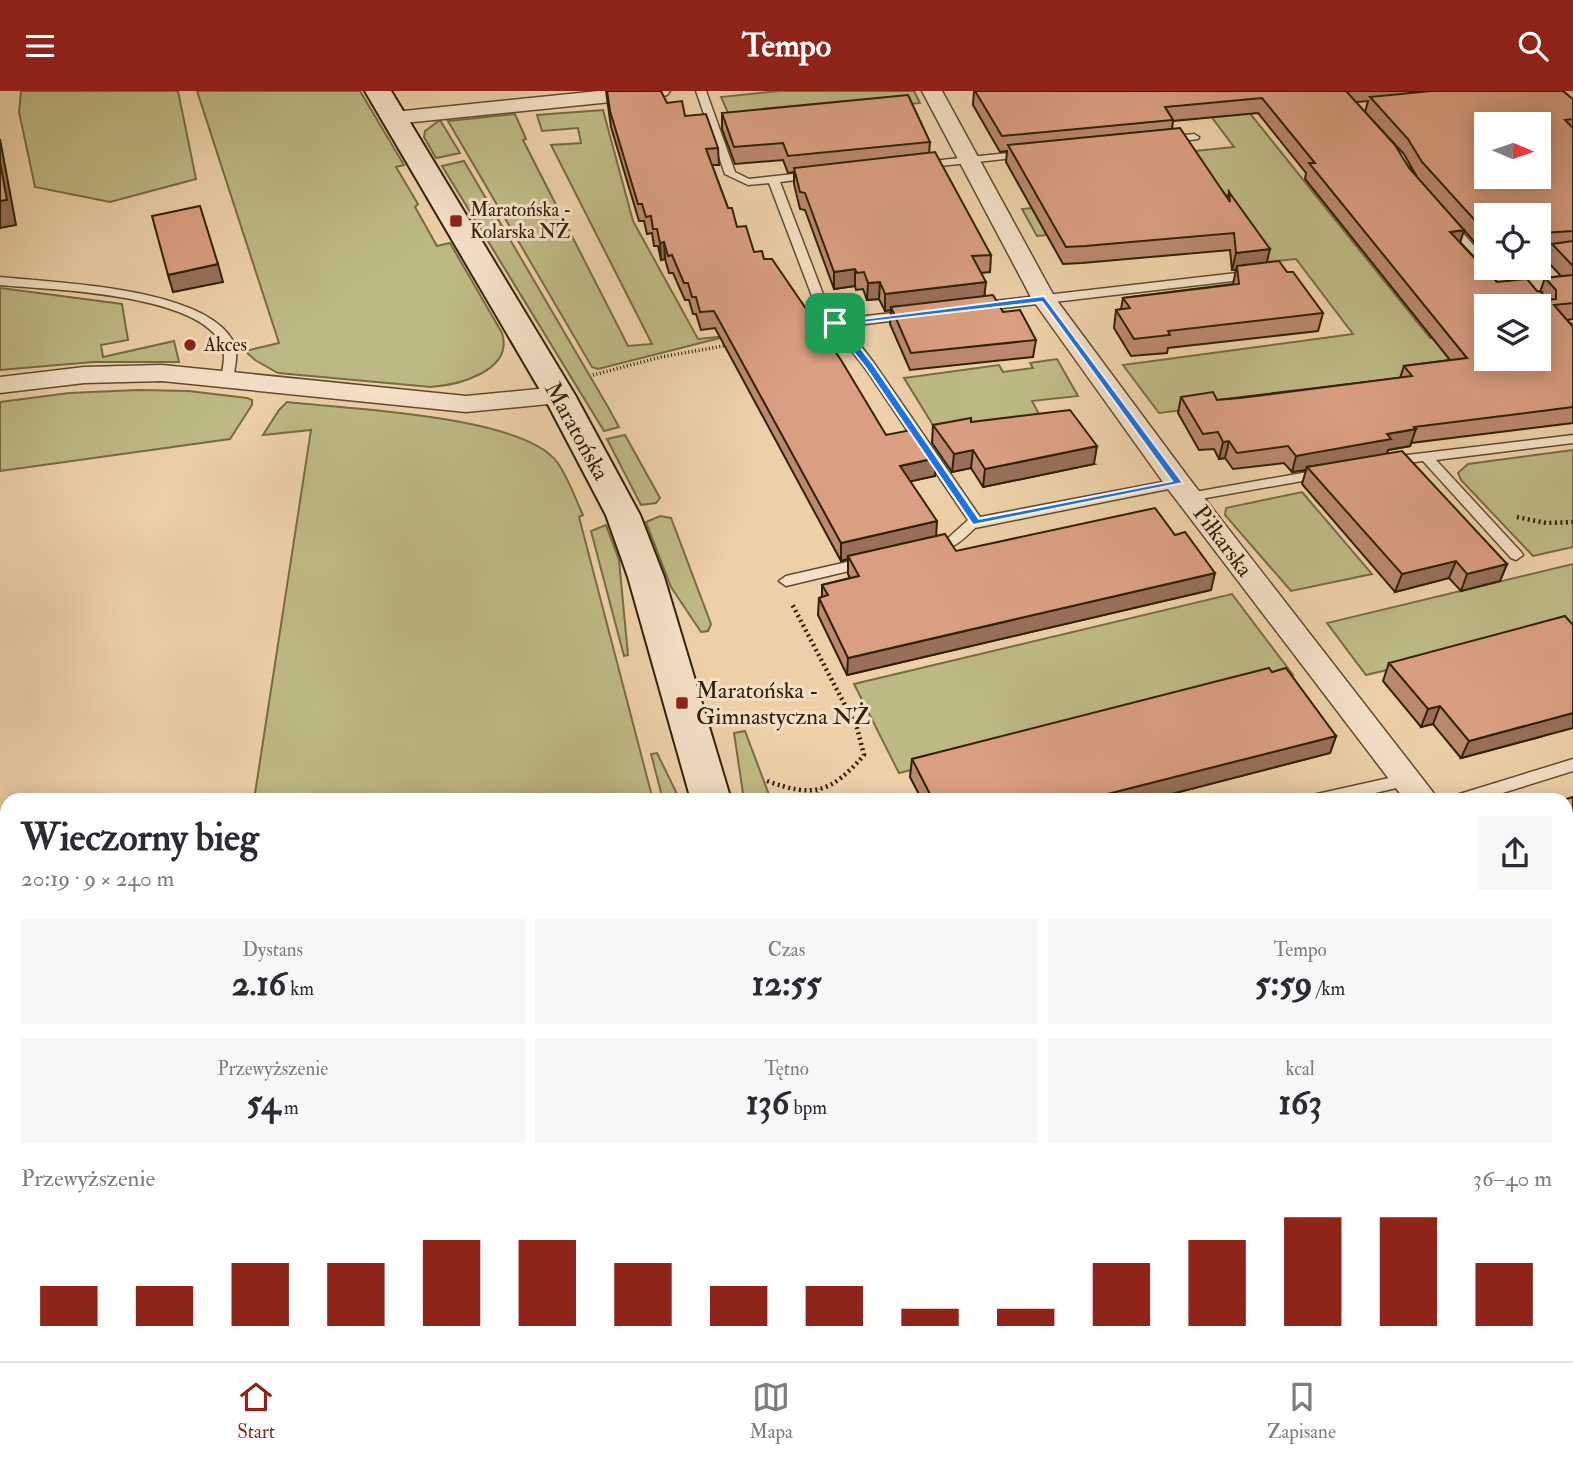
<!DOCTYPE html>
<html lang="pl">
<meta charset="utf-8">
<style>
:root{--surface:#fff;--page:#f7f7f7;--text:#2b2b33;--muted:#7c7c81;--line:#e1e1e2;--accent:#8f2418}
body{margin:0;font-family:"IM FELL Double Pica",serif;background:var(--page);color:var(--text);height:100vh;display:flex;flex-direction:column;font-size:26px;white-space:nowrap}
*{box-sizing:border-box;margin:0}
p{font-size:23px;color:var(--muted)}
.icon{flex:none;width:38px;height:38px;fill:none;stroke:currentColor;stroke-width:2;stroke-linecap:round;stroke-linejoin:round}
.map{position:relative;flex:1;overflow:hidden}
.panel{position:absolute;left:0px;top:702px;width:1573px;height:569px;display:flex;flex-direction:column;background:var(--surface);border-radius:21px 21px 0 0;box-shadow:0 4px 18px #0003}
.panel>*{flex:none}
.needle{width:46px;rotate:92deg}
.controls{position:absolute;left:1474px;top:21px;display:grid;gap:14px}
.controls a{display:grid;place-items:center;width:77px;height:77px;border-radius:0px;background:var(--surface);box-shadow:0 4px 18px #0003;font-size:35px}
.pin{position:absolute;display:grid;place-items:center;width:60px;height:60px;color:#fff;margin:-30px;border-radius:14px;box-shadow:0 4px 10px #0006}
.round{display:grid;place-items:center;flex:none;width:74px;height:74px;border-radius:0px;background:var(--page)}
.headline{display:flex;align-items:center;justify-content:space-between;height:119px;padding:0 21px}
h1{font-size:38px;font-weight:700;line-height:52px}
.metrics{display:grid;grid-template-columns:repeat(3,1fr);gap:10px;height:119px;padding:7px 21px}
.metrics div{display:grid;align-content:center;border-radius:0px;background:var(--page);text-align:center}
.metrics b{font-size:35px;font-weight:700}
.metrics small{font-size:19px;font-weight:400}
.metrics p{font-size:19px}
.chart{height:196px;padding:14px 21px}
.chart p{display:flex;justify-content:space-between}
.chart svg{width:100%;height:126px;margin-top:7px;stroke:var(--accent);stroke-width:6}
header{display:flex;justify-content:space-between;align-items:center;height:91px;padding:0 21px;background:var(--accent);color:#fff;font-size:32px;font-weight:700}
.dock{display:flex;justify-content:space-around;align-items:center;height:98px;border-top:2px solid var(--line);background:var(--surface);font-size:19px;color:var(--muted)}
.dock a{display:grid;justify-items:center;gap:4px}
.dock .on{color:var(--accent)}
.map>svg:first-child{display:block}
.green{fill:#beb984;stroke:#786c44;stroke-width:2}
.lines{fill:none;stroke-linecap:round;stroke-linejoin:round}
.lane-casing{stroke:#604c2e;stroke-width:3}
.street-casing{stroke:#604c2e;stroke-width:3}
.secondary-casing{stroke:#312005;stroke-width:4}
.path-far2{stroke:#312005;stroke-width:3.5;stroke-dasharray:1 2.5;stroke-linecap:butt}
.path-far1{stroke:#312005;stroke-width:4.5;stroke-dasharray:2 3.5;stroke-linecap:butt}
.path{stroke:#312005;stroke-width:5;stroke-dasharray:2 4.5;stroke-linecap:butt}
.lane{fill:#f3e0c6;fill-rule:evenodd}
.street{fill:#f3e0c6;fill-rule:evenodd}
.secondary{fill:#f3e0c6;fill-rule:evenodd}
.wall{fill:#bb896f;stroke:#312005;stroke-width:2;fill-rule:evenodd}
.shaded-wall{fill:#996f5a;stroke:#312005;stroke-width:2}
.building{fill:#da9f81;stroke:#312005;stroke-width:2;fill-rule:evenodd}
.route{fill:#1a73e8;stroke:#fff;stroke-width:2;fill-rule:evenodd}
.poi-dot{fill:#8f2418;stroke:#f3e0c6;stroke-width:2.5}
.labels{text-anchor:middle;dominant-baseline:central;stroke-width:6;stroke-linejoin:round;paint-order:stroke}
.far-poi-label{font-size:19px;fill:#312005;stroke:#f3e0c6;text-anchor:start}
.street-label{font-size:23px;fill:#312005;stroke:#f3e0c6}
.poi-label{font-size:23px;fill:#312005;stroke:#f3e0c6;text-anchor:start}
</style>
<header><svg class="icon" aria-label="menu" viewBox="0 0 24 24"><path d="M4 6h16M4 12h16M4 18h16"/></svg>Tempo<svg class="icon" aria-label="search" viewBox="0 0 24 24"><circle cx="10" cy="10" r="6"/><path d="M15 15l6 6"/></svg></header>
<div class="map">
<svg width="1573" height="1270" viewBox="0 0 1573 1270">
<rect width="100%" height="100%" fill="#edd0a8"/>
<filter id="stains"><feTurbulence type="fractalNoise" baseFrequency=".00286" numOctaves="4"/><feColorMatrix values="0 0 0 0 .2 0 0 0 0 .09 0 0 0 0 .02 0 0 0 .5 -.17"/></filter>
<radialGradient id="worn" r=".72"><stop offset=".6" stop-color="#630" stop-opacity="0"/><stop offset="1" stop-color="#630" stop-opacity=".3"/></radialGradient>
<path class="green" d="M21 0H178L196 88 110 111 35 96 19 21Z
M197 0H360L404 74 396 76 418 113 415 116 437 155 450 152 502 242C514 280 458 294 431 296L278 282 255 269 245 260 279 252Z
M779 0H914L920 12 733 33 721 6Z
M1192 0H1232L1430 247 1486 241V268H1538V235L1573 232V267L1388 294 1159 322 1123 274 1353 243 1296 168 1267 171 1236 125 1037 145 1022 118 1071 113 1185 61 1234 56Z
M603 19 633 130 698 248 728 245 598 278 592 276 448 30 515 23 526 48 523 49 628 255 652 253 551 54 581 52 578 37 542 40 537 24Z
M440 29 460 62 436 67 424 46 425 40Z
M464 70 608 316 619 336 604 340 442 75Z
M0 197 122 213 128 249 101 254 103 266 174 250 179 271H93L0 279Z
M1057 268 1078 305 1032 310 1039 323 939 344 904 287 999 274 1003 281 1033 277 1030 272Z
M138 299 189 300 247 307 252 309V314L230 348 0 380V311L69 302Z
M287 311C345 318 522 324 557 371 568 386 575 407 583 424L579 426 653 709H254L311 339 263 344 279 319Z
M625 344 660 407 656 412 641 414 607 348Z
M1573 359V456L1533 465 1461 389 1458 382 1468 373Z
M1302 401 1372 483 1291 500 1225 424 1226 417Z
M660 425 671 427 711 533 708 540 701 541 671 496 646 431Z
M606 434 619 469 628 564 624 565 591 440Z
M1573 473V534L1366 584 1327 532Z
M1232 503 1293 584 899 682 854 593Z
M745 640 771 709H744L734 642Z
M657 662 680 709H663L651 663Z
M296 1264H835L839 1270H260Z"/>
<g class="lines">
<defs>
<path id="lane" d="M696 0H706L735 81 749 88 812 81 817 84 812 87 780 91 831 224 843 232 874 272 980 426 1178 388 1185 392 1183 395 975 437C961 451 948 463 927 459L925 456 927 453 947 448 968 429 865 277 835 238 820 226 769 92 748 94 725 83Z
M1194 43 1199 46 1198 48 1166 52 1161 49 1166 46Z
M1028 60 1033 63 1032 65 922 77 917 74 922 71Z
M1449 130 1453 131 1476 157 1486 161V169L1468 161 1443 133Z
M1573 157V163L1538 167V160Z
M1501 177H1513L1534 201V207H1526Z
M1254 180 1258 181V187L977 220 971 216 977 212Z
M0 186C56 192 204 196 233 250 239 261 235 276 233 287L227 291 221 287C223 276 227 260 220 250 191 202 53 199 0 194Z
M910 220 916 224 914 227 866 233 860 229 866 225Z
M1573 344V352L1436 369 1521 461 1523 464 1516 469 1511 467 1423 370 1391 374 1384 370 1391 366Z
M1325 378 1332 382 1330 385 1189 410 1182 406 1189 402Z
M869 466 876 471 874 474 786 495 779 490 786 485Z
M1573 668V680L1480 709H1451L1453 705Z
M1407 683 1413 685 1415 689 1413 693 1346 709H1309L1311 705 1317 703Z
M0 736H7V748H0Z
M7 1028V1046L0 1047V1029Z
M0 1097 7 1099V1117L0 1115Z"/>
<path id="street" d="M599 0H670L667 4 660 6 394 33 387 31 384 27 387 23 394 21Z
M922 0H942L1055 207 1188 386 1439 709H1405L1168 398 1032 208Z
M162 274 466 305 559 296 568 299 572 304 568 309 559 312 466 321 162 290 84 292 0 302V286L84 276Z
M1566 880 1573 882V919L1566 917Z
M1573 970V1002L1566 1003V971Z
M110 1264H187L185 1270H108Z"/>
<path id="secondary" d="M365 0H391L575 304 640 424 664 486 731 709H691L628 486 606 424 543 304Z
M858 1264H910L912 1270H860Z"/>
</defs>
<use href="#lane" class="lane-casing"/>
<use href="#street" class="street-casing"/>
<use href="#secondary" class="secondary-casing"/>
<path class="path-far2" d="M593 284 661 266 729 254"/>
<path class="path-far1" d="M1517 426 1546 432 1573 431
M767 690C814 707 831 702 864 664L857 637 792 513
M817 709 820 698"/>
<path class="path" d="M981 1270 984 1264"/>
<use href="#lane" class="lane"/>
<use href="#street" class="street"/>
<use href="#secondary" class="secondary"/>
</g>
<path class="wall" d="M606 0 667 12 685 25 718 57 719 74H712L728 117 737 136 754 161 764 168 886 344 936 367 935 385 910 390 936 445 956 460 1211 499 847 584 818 524 819 507 822 506V494L850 487 848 483V468L841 470 715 237 701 239 696 223H693L689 209H685L673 182H669L665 168 661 169 658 155H654L652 142 647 143 644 130H639L611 36Z
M974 0H1563L1570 6 1573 8V228L1567 229 1573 236V332L1411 352 1410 355 1388 359 1387 363 1507 473 1500 490 1461 500 1449 487 1395 501 1302 393 1306 379 1292 381 1284 372 1233 378 1225 367 1219 368 1214 358 1199 359 1178 322 1181 306 1217 309 1400 287 1404 275 1450 269 1305 88 1306 82 1258 22 1173 30 1172 38 1228 107 1229 101 1267 171 1287 181 1323 222 1318 240 1168 257 1167 262 1131 265 1114 237 1116 219 1121 218 1123 207 1233 193 1236 179H1232L1230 159 1082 172 1063 173 1006 71 1007 60 1000 61 973 14ZM1368 10 1365 21 1404 63 1417 86 1356 11ZM1486 124H1538V158L1550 157 1546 169 1561 185 1545 187 1540 201 1497 191 1460 151 1464 139 1475 152 1486 151Z
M722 22 930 51 929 62 991 164 990 181 981 182 985 205 1036 249 1033 266 910 279 890 233 891 219 885 220 879 208 867 209 863 198 856 199 855 195 834 198 805 119 800 118 794 93V81L788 82 783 69 735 73 722 38Z
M971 331 1094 373 983 396 971 377 952 381 932 352 933 334Z
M1389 572 1540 646 1461 667 1433 633 1421 636 1383 590Z
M1272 581 1336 645 1330 662 1148 709H922L910 686 912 668Z
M1573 706V833L1566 825V709Z
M1235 1264H1459L1462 1270H1237Z
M1511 1264 1557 1270H1506Z"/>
<path class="shaded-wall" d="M0 48 16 134 0 137Z
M1481 136H1486V151L1475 152Z
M1464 139 1459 155 1450 141Z
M664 151 665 168 661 169 660 152Z
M1270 158 1266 175H1237L1236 179H1232L1236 162Z
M218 173 223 191 173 201 168 184Z
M855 178V195L834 198V181Z
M880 191 879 208 867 209 868 192Z
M986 191 984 208 891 216V219L885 220V203Z
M1416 338 1410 355 1388 359 1386 365 1307 376 1306 379 1292 381 1296 365 1387 343Z
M1229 350 1225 367 1219 368 1223 351Z
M1097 355 1094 373 983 396 985 378Z
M973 359 971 377 952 381 954 363Z
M936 367 935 385 899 393 900 375Z
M937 430 936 448 848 465V468L841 470V452Z
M1456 470 1449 487 1395 501 1402 483Z
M1507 473 1500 490 1461 500 1467 483Z
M1215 482 1211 499 847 584 848 567Z
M1440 615 1433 633 1421 636 1428 618Z
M1573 622V637L1461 667 1469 650Z
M1336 645 1330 662 1148 709H1101L1103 704Z"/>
<path class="building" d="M607 0H661L667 12 682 10 685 25 706 23 718 57 706 58 728 117H732L737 136 746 135 754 161 762 160 764 168H772L841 269 886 344 916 338 936 367 900 375 937 430 841 452 714 220 700 221 696 206H692L688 192H684L672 164 668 165 664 151 660 152 657 138H653L651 125 646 126 642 113H638L610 20Z
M975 0H1346L1395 54 1409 77 1464 139 1450 141 1497 191 1527 188 1537 200 1542 201 1545 209 1556 208V199L1545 187 1573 184V212L1554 214 1573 236V316L1414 336 1416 338 1387 343 1391 348 1296 365 1288 355 1237 362 1229 350 1223 351 1218 341 1203 343 1181 306 1213 301 1217 309 1240 307 1412 285 1404 275 1467 267 1309 72H1315L1262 7 1165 16 1173 29 1002 45ZM1486 215H1538V268H1486Z
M1431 0H1563L1570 6 1573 8V28L1565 29 1573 37V140L1542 142 1538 139V124H1486V136H1481L1422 71 1408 48 1370 6ZM1486 33H1538V86H1486Z
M908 4 930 51 788 65 783 52 734 56 722 22Z
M1180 37 1230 111 1229 101 1270 158 1236 162 1234 142 1085 155 1066 156 1008 54Z
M935 61 991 164 972 165 986 191 885 203 880 191 868 192 864 181 857 182 855 178 834 181 805 102 800 101 794 77Z
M0 71 7 109 0 110Z
M200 115 218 173 168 184 152 125Z
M1573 150V175L1552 153Z
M1279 170 1287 181H1293L1323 222 1168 240 1170 244 1134 248 1116 219 1130 217 1123 207 1239 193 1237 175Z
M993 204 1003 221 1020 219 1036 249 911 262 891 216Z
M1070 319 1097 355 985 378 973 359 954 363 933 334 971 327V331Z
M1402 360 1507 473 1467 483 1456 470 1402 483 1307 376Z
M1155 417 1175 444 1185 441 1215 482 848 567 819 507 828 504 822 494 859 485 848 465 945 443 956 460Z
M1565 525 1573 534V622L1469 650 1440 615 1428 618 1389 572Z
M1269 577 1272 581 1286 577 1336 645 1103 704 1105 707 1101 709H933L912 668Z
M1573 706V804L1566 796V709H1563Z
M1134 1264H1148L1151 1270H1110L1109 1268Z
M1251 1264H1459L1462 1270H1254Z
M1511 1264H1553L1557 1270H1513Z"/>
<path class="route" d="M1044 205 1183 392 973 434 866 277 831 232ZM1042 211 1172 390 979 428 873 273 842 234Z"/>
<g class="poi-dot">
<rect x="449" y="123" width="14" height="14" rx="3.5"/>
<circle cx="190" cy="254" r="7"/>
<rect x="675" y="605" width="14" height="14" rx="3.5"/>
</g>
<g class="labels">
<g class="far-poi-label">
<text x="470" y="119">Maratońska -<tspan x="470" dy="22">Kolarska NŻ</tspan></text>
<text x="204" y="254">Akces</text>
</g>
<g class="street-label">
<text transform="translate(577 340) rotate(61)">Maratońska</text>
<text transform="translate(1223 450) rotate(53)">Piłkarska</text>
</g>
<g class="poi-label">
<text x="696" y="599">Maratońska -<tspan x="696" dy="26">Gimnastyczna NŻ</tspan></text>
</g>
</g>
<rect width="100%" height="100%" filter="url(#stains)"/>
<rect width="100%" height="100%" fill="url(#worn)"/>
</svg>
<div class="controls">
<a><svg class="needle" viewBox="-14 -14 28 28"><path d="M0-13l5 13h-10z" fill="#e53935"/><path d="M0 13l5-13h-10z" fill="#7c7c81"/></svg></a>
<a><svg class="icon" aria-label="locate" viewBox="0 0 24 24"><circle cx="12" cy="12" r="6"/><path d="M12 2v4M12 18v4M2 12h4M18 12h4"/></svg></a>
<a><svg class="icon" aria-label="layers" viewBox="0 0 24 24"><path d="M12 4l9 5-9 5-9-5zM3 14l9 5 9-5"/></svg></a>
</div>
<div class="pin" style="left:835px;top:232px;background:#1e9e55"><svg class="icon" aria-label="arrive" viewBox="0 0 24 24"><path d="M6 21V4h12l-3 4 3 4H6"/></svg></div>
<section class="panel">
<div class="headline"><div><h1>Wieczorny bieg</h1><p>20:19 · 9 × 240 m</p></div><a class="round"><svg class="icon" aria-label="share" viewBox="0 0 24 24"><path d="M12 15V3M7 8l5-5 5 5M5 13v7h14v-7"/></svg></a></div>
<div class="metrics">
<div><p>Dystans</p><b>2.16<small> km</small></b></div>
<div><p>Czas</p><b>12:55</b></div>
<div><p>Tempo</p><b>5:59<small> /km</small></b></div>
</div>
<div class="metrics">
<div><p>Przewyższenie</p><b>54<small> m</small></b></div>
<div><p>Tętno</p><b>136<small> bpm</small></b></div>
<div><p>kcal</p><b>163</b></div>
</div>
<div class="chart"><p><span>Przewyższenie</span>36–40 m</p>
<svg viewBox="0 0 160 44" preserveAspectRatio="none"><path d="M5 44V30M15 44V30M25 44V22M35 44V22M45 44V14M55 44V14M65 44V22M75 44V30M85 44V30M95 44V38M105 44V38M115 44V22M125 44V14M135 44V6M145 44V6M155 44V22"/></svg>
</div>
</section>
</div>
<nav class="dock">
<a class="on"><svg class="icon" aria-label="home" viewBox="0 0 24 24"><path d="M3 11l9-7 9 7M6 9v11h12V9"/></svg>Start</a>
<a><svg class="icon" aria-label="map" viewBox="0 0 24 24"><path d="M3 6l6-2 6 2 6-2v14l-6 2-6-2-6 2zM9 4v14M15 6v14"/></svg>Mapa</a>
<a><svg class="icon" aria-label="saved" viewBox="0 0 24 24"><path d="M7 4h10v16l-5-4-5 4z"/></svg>Zapisane</a>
</nav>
